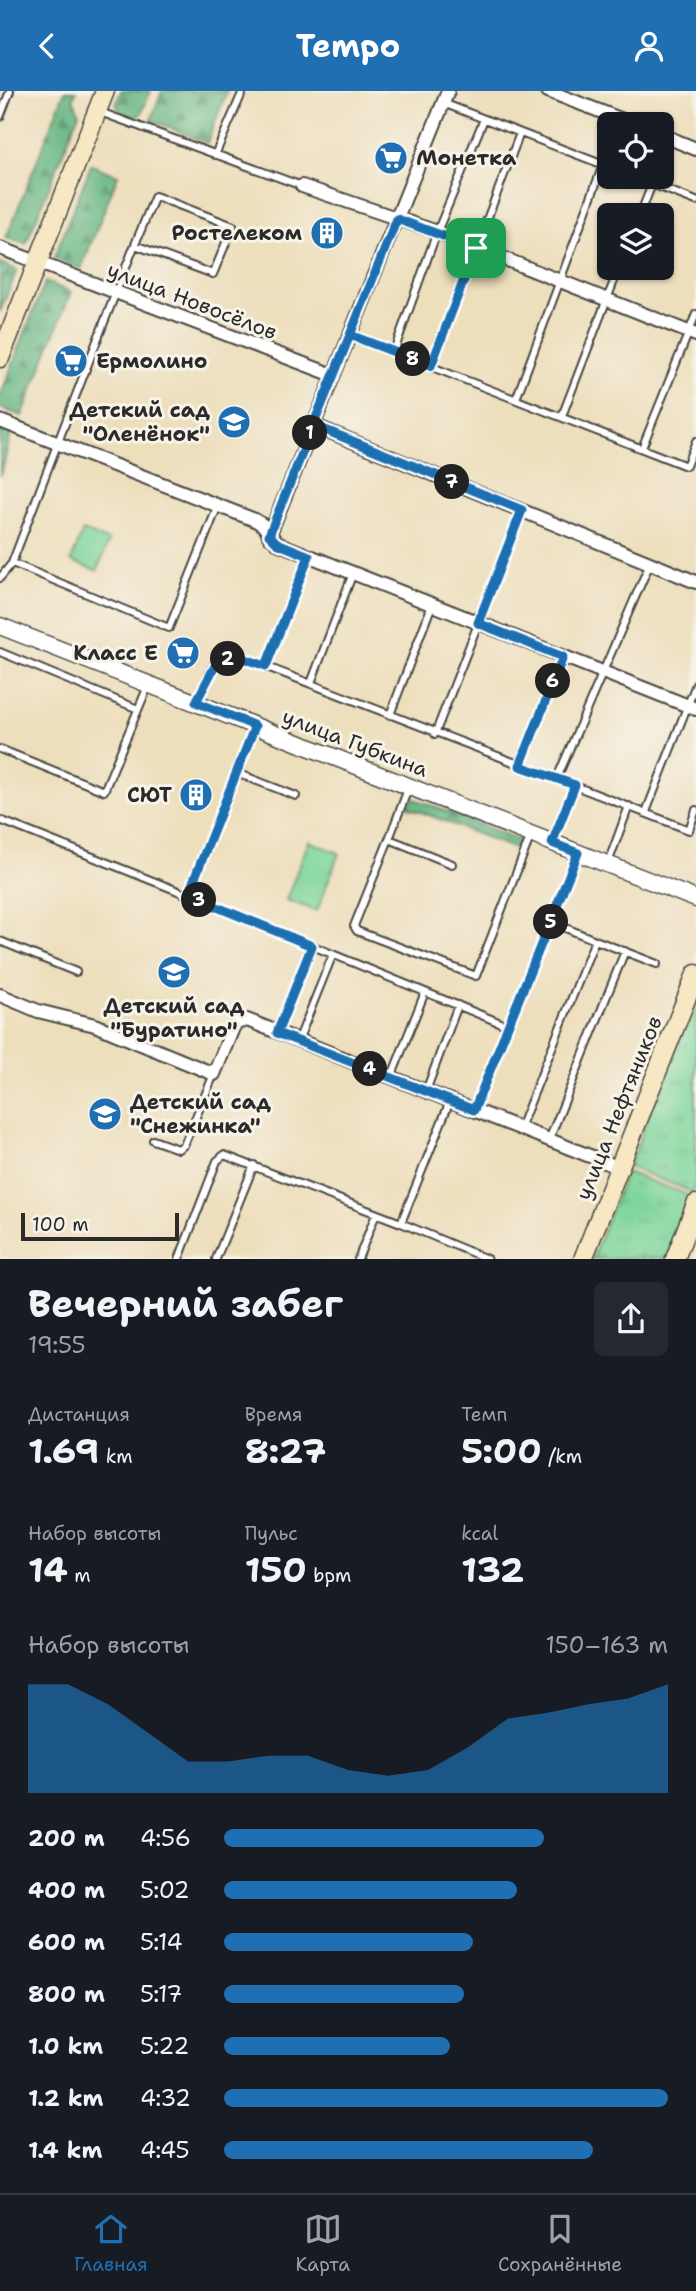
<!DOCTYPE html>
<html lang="ru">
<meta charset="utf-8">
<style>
:root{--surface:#171b24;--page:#242831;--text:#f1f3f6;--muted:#9ea1a6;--line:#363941;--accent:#1f6fb2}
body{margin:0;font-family:"Shantell Sans",sans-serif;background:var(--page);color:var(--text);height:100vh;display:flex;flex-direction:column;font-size:26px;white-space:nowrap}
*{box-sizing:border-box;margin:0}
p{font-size:23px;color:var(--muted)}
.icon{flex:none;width:38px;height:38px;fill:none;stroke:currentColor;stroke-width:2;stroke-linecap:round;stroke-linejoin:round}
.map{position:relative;height:1168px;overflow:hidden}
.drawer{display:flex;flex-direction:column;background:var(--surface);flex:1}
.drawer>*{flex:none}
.fabs{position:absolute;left:597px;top:21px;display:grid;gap:14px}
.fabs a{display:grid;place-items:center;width:77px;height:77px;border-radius:10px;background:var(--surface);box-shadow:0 2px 5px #0004;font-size:35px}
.scale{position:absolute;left:21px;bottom:18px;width:158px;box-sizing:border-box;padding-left:7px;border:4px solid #2b2b2b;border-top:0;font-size:19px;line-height:24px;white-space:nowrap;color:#2b2b2b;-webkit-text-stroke:5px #f7f3e8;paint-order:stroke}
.pin{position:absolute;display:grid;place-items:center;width:60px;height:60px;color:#fff;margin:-30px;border-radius:14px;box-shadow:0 4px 10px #0006}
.km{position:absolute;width:35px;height:35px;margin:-18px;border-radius:50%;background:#222;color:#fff;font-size:19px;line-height:35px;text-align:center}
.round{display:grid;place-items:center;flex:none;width:74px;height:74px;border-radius:10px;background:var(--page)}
.head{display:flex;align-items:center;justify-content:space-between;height:119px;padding:0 28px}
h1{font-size:38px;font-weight:700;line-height:52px}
.stats{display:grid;grid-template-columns:repeat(3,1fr);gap:10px;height:119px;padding:7px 28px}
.stats div{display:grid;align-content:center}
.stats b{font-size:35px;font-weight:700}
.stats small{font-size:19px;font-weight:400}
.stats p{font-size:19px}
.chart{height:196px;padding:14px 28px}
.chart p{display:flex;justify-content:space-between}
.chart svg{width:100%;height:126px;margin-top:7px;fill:var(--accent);opacity:.7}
ul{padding:0 28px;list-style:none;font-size:23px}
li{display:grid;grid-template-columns:112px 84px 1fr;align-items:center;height:52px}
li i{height:18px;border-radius:9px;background:var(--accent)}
header{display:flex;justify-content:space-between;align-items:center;height:91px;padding:0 28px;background:var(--accent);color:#fff;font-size:32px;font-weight:700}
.dock{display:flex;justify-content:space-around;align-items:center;height:98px;border-top:2px solid var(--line);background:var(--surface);font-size:19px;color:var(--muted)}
.dock a{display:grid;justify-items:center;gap:4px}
.dock .active{color:var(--accent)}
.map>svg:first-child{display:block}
.grass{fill:url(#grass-tufts);stroke:#548062;stroke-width:2}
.forest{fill:url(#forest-firs);stroke:#487056;stroke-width:2}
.park{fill:#7dd59a;stroke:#548062;stroke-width:2}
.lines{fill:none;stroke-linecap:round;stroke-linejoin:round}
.service-casing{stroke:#484641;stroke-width:10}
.minor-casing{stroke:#484641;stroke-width:16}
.tertiary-casing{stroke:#484641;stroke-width:19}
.secondary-casing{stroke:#484641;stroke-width:21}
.service{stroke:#fff;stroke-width:6}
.minor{stroke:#fff;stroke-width:12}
.tertiary{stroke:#fff;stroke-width:16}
.secondary{stroke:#f7e8c3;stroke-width:18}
.route-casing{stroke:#fff;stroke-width:14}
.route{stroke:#1f6fb2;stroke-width:9}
.labels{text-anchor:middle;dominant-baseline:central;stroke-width:6;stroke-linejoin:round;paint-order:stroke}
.poi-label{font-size:21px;font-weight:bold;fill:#2b2b2b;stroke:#f7f3e8;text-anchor:end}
.street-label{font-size:21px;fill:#2b2b2b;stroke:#f7f3e8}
</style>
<header><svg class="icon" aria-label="back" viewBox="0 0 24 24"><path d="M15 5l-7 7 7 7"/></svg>Tempo<svg class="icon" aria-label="person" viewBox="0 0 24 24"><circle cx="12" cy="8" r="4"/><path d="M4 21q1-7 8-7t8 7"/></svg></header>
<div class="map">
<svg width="696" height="1168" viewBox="0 0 696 1168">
<defs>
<pattern id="grass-tufts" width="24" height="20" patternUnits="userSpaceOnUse" patternTransform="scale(1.75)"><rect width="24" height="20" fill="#7dd59a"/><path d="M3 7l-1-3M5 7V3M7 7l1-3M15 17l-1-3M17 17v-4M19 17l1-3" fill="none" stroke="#6cb785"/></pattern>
<pattern id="forest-firs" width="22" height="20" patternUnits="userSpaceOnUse" patternTransform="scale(1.75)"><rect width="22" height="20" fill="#66b682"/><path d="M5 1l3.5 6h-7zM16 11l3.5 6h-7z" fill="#54946b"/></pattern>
</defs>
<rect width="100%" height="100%" fill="#f7f3e8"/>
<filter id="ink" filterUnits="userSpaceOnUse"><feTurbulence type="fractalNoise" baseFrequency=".0143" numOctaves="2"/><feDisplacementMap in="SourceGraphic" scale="14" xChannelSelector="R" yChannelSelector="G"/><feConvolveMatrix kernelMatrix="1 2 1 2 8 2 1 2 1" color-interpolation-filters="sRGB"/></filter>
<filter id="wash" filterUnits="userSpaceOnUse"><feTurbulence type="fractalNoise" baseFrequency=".00686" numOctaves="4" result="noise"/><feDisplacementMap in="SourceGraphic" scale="28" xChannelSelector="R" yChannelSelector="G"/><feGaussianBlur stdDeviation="1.57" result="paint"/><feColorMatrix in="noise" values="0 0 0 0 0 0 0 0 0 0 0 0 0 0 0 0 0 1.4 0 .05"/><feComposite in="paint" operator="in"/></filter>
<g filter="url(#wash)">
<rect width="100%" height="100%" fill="#eddebc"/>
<path class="grass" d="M696 901V1091L692 1101 629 1076Z
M626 1081 691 1105 667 1167 592 1168Z"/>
<path class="forest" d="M65 0H76L73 7 79 22 26 153 6 147Z
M121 0H151L141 23 133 27 121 22 116 13Z
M162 0H227L207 52 151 29Z
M91 74 118 84 81 178 54 167Z
M0 172 17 179 0 221Z
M45 191 71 201 22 325 0 317V306Z
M0 337 11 342C7 357 6 370 0 385Z
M412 707 522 750 518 759 408 716Z"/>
<path class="park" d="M83 440 109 450 97 480 71 470Z
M309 750 339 762 317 820 286 809Z"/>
</g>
<g filter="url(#ink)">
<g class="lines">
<defs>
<path id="service" d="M443 12 609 76
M100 21 302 95
M0 26 10 0
M215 64 243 0
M634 86 696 110
M640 124 652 93
M350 244 686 375 696 350
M394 260 437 141 484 28
M431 275 520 42
M516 308 603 74
M562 325 619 177
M642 357 696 223
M12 472 169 537 217 417
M0 487 12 472C59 350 104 226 155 105L233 135 213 183 135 154
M0 561 138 618
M266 575 309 465
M311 592 353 482
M196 611 214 573 236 565 244 567 689 739 696 719
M390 624 432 514
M435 643 522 420
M0 658 104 700 148 595
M520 675 563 566
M237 682 296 705
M557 687 650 472
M646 721 696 593
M0 729 188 804 254 637
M389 748 408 698
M552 750 575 694
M608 772 629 715
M452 773 389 748 354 835 357 840 476 885 531 744
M188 804 508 935
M551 831 595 849
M0 850 76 881
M277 941 312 855
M298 950 333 863
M391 987 425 901
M426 1000 458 914
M474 1019 578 762
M520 1037 595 849 657 873
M153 1049 178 1058 184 1054 214 983
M549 1049 625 860
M401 1132 487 1168
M179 1168 217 1070 224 1064 401 1132 450 1010
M216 1168 254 1074
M358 1168 376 1123"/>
<path id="minor" d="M548 0 633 33
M662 44 696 58
M302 95 437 141 696 244
M0 157 333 284
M0 330 255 429 263 434 277 452 696 618
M313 334 696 491
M269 445 448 0
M0 904 38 920 95 934 214 983 233 937 236 932 247 929 620 1077"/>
<path id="tertiary" d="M0 535 696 808"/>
<path id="secondary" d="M0 267 105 0
M583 1168 696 883
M675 1168 696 1113"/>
</defs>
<use href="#service" class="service-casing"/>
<use href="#minor" class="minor-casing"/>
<use href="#tertiary" class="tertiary-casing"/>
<use href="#secondary" class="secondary-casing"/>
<use href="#service" class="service"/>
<use href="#minor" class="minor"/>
<use href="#tertiary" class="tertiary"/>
<use href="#secondary" class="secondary"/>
</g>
</g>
<g class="lines" filter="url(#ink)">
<defs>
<path id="route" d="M476 157 397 128 269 444 277 452 309 465 266 575 236 565 217 571 196 611 255 635 188 804 312 855 277 942 474 1019 578 762 552 752 575 694 520 675 563 566 478 532 522 419 313 334 350 244 431 275 476 157"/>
</defs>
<use href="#route" class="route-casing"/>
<use href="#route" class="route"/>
</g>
<defs>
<symbol id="supermarket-disc" viewBox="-11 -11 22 22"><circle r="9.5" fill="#1f6fb2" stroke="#f7f3e8"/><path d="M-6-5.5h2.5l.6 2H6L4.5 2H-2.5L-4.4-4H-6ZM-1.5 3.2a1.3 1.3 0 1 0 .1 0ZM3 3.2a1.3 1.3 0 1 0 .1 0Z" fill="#fff"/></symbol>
<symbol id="building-disc" viewBox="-11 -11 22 22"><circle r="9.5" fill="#1f6fb2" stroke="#f7f3e8"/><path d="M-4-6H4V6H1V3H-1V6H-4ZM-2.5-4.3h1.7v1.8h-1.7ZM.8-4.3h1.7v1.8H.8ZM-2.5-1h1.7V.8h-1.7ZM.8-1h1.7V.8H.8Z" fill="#fff"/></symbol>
<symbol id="school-disc" viewBox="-11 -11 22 22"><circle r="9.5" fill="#1f6fb2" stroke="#f7f3e8"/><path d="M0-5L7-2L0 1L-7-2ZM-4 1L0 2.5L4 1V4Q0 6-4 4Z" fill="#fff"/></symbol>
</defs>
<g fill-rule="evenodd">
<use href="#supermarket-disc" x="372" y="48" width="38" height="38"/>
<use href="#building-disc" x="308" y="123" width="38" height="38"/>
<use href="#supermarket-disc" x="52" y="251" width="38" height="38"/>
<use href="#school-disc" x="215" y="312" width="38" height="38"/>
<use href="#supermarket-disc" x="164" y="543" width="38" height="38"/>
<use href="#building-disc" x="177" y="685" width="38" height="38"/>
<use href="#school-disc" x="155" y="862" width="38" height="38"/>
<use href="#school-disc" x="86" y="1004" width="38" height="38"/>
</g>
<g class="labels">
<g class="poi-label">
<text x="416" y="67" text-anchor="start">Монетка</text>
<text x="302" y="142">Ростелеком</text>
<text x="96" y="270" text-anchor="start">Ермолино</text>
<text x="210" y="319">Детский сад<tspan x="210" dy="24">"Оленёнок"</tspan></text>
<text x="158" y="562">Класс Е</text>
<text x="172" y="704">СЮТ</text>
<text x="174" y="915" text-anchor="middle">Детский сад<tspan x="174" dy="24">"Буратино"</tspan></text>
<text x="130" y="1011" text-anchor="start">Детский сад<tspan x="130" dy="24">"Снежинка"</tspan></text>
</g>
<g class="street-label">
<text transform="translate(192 210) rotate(21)">улица Новосёлов</text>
<text transform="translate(355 652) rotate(21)">улица Губкина</text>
<text transform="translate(619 1017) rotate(-68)">улица Нефтяников</text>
</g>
</g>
</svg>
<div class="fabs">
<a><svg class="icon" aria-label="locate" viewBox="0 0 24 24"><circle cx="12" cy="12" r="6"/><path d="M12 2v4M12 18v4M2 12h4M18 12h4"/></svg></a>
<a><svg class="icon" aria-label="layers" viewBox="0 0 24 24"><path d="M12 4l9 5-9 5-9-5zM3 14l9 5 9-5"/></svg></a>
</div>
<div class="scale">100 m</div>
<div class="pin" style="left:476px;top:157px;background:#1e9e55"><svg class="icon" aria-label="arrive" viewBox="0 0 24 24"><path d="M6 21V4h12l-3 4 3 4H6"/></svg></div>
<b class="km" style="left:310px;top:342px">1</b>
<b class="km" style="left:228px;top:568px">2</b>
<b class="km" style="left:199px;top:809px">3</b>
<b class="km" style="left:370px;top:978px">4</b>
<b class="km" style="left:551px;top:831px">5</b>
<b class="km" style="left:553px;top:590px">6</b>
<b class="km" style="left:452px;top:391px">7</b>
<b class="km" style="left:413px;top:268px">8</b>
</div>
<section class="drawer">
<div class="head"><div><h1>Вечерний забег</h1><p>19:55</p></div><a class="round"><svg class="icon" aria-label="share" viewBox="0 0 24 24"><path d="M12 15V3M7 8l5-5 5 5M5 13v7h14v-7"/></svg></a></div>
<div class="stats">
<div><p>Дистанция</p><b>1.69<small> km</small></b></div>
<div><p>Время</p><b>8:27</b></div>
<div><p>Темп</p><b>5:00<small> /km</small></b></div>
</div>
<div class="stats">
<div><p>Набор высоты</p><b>14<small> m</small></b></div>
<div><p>Пульс</p><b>150<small> bpm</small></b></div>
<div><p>kcal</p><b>132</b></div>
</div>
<div class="chart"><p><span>Набор высоты</span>150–163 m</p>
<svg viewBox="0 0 160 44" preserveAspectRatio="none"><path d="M0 44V6L10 6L20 13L30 23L40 33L50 33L60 31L70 31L80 36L90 38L100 36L110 28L120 18L130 16L140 13L150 11L160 6V44z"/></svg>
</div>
<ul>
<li><b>200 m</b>4:56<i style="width:72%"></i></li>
<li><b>400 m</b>5:02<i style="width:66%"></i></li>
<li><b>600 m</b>5:14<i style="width:56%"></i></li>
<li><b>800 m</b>5:17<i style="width:54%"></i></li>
<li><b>1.0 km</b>5:22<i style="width:51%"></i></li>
<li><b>1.2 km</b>4:32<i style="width:100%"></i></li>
<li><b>1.4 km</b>4:45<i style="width:83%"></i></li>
</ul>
</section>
<nav class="dock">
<a class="active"><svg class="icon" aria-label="home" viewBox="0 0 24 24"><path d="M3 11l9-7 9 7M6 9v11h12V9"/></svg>Главная</a>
<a><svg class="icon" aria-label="map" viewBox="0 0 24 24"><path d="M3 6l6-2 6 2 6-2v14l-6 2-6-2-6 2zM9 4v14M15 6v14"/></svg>Карта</a>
<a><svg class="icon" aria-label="saved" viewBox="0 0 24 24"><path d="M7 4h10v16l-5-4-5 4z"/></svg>Сохранённые</a>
</nav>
